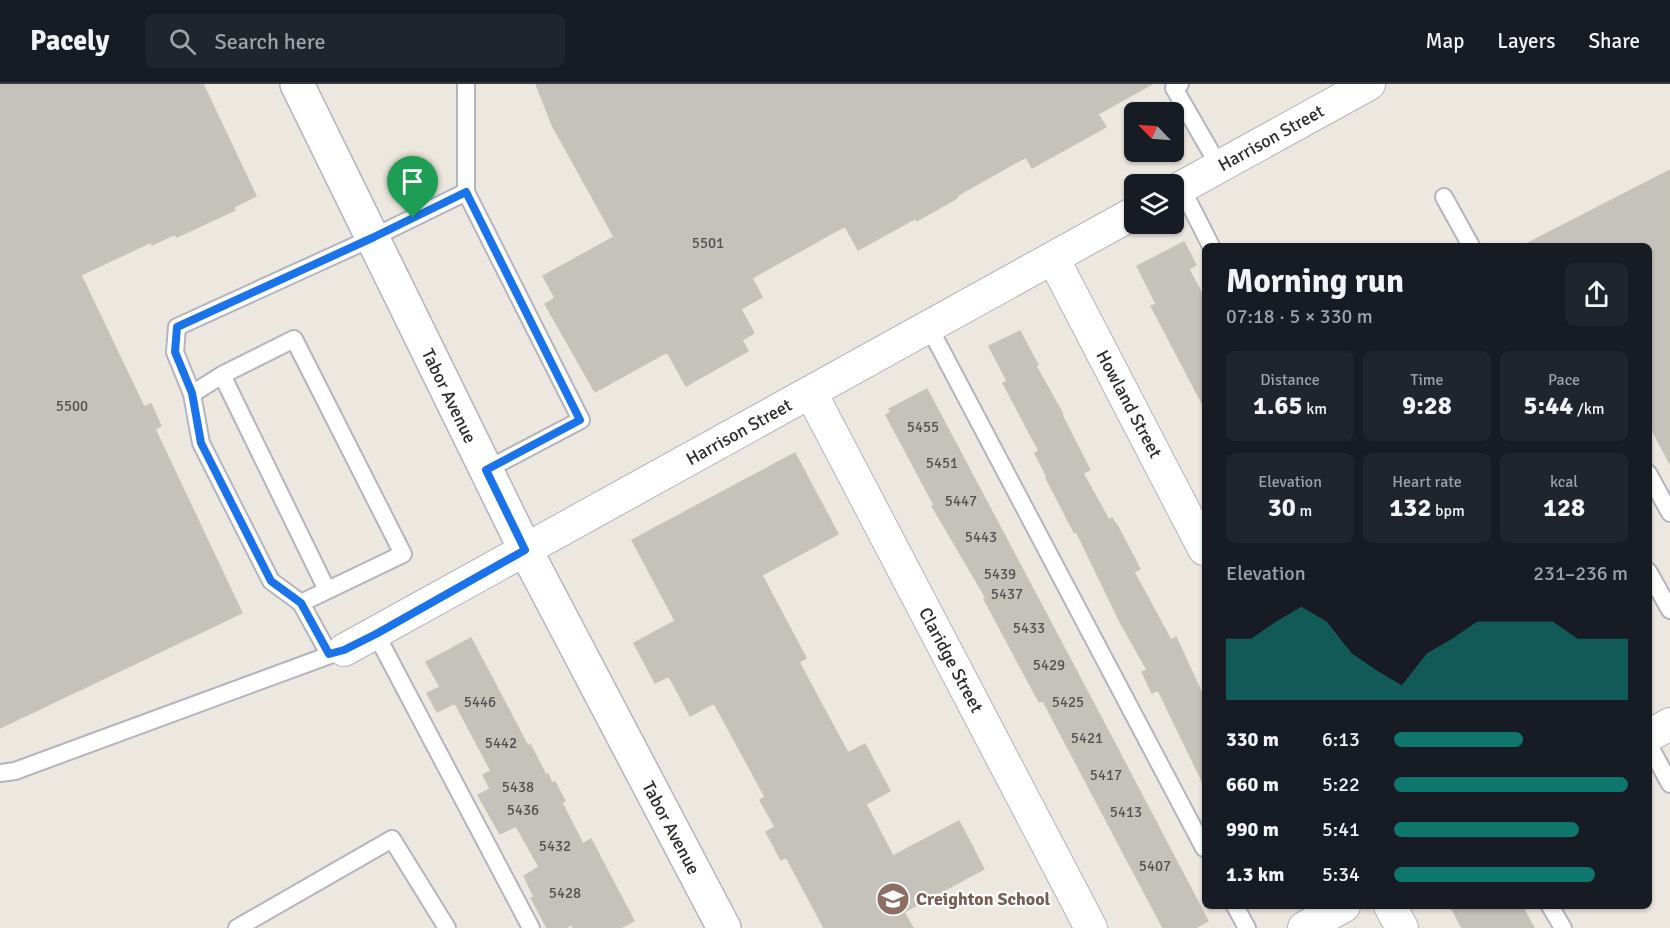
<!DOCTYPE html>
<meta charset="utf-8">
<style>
:root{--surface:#171b24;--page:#20242c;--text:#f1f3f6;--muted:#9ea1a6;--line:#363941;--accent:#0f766e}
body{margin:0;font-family:Signika,sans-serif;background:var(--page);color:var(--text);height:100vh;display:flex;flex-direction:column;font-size:22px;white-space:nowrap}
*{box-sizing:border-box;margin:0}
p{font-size:20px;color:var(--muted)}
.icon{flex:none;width:33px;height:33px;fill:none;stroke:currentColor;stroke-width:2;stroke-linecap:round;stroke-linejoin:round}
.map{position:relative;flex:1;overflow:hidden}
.sheet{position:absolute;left:1202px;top:159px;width:450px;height:666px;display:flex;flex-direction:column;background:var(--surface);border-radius:9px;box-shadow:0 2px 4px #0004}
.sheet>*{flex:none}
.needle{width:39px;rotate:295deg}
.fabs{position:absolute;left:1124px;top:18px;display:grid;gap:12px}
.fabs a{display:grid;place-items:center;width:60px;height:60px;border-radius:9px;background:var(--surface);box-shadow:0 2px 4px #0004;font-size:30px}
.pin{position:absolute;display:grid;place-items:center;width:51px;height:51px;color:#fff;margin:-62px -26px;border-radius:50% 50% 50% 0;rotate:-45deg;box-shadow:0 0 6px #0007}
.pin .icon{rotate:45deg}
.round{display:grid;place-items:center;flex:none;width:63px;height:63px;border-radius:9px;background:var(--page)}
.summary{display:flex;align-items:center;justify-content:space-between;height:102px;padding:0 24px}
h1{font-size:33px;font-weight:700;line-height:45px}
.stats{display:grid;grid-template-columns:repeat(3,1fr);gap:9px;height:102px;padding:6px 24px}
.stats div{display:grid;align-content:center;border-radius:9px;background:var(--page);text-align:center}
.stats b{font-size:26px;font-weight:700}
.stats small{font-size:16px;font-weight:400}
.stats p{font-size:16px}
.chart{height:168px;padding:12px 24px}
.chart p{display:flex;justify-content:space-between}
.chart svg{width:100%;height:108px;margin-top:6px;fill:var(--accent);opacity:.7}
ul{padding:0 24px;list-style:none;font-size:20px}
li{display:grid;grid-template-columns:96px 72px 1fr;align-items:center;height:45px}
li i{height:15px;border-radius:8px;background:var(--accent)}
header{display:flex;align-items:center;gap:36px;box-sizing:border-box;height:84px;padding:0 30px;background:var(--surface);border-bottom:2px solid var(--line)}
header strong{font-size:28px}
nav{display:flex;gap:33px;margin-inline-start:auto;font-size:21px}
.search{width:420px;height:54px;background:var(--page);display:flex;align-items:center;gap:15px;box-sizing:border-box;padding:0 21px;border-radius:9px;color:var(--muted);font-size:22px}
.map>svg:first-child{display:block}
.building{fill:#c5c2bb;stroke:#c7c4b9;stroke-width:1.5}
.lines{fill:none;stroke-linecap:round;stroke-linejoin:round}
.service-casing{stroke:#b3b4be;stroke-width:20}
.minor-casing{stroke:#b3b4be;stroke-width:34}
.tertiary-casing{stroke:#b3b4be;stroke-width:36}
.service{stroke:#fff;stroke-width:16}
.minor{stroke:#fff;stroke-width:32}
.tertiary{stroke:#fff;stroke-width:33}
.route-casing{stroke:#fff;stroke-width:12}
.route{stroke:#1a73e8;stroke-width:8}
.labels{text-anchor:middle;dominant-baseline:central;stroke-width:4.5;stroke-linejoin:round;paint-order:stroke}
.number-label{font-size:15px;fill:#525250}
.street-label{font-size:18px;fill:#2c2c2c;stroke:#fff}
.education-label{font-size:18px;font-weight:bold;fill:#785e54;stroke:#fff;text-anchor:start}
</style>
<header>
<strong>Pacely</strong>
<div class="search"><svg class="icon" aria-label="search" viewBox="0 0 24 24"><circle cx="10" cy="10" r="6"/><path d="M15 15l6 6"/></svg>Search here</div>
<nav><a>Map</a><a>Layers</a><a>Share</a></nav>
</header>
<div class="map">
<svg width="1670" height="844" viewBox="0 0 1670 844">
<rect width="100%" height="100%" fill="#ece8e0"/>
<path class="building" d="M0 0H203L256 112 234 123 235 126 177 153 175 150 152 161 151 158 81 191 144 323 151 320 161 342 155 345 242 529 0 644Z
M536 0H1152L1098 30 1106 43 1032 84 1026 73 958 111 957 114 917 137 916 134 858 166 845 142 752 194 762 213 741 225 754 249 742 256 748 267 686 302 667 268 595 308 545 220 555 214 543 192 614 153 552 41Z
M1670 86V380L1648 338V162H1522Z
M1184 158 1196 181 1189 185 1204 214V323L1151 222 1156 220 1137 182Z
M1020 247 1038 281 1036 282 1063 330 1062 331 1090 386 1083 389 1109 436 1112 434 1118 443 1140 485 1134 488 1171 556 1176 553 1204 614V701L1158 606 1152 609 1142 588 1147 586 1120 538 1076 447 1074 448 1046 394 1047 393 1035 369 1039 367 1003 299 1007 297 989 262Z
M927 305 1102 635 1208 837 1195 844H1163L1043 617 1039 618 984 515 986 514 932 422 934 421 886 331 891 328 889 325Z
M795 369 838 450 762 491 806 574 799 578 848 669 865 660 890 707 866 720 893 772 959 737 984 785 904 828 913 844H824L786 773 781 776 766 748 775 743 760 716 765 713 714 619 690 632 669 592 655 599 634 559 675 537 632 456Z
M471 554 528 662 530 660 546 691 548 690 552 699 555 698 565 717 562 719 583 760 591 755 634 837 620 844H573L572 840 566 844H547L531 814 534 813 524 792 539 783 516 742 500 750 478 711 490 705 483 691 491 687 455 619 437 628 427 609 440 603 426 578Z
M1450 822H1522L1534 844H1462Z"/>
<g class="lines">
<defs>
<path id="service" d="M1180 0 1174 4 1219 82
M1181 103 1211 162
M466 108V0
M1444 113 1471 162
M929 243 1204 764
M222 291 327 506
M192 310 222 291 294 255 403 470 301 519
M1648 389 1670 429
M1648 487 1670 526
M376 550 531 844
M329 570 301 519 271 497 201 359 192 310 175 268 177 243 372 154 466 108 581 336 486 386
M1648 659 1670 700
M0 689 15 687 338 568
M1235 822 1247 844
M1550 822 1563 844
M237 844 392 755 447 844"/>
<path id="minor" d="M1173 108 1369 0
M1053 174 1204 465
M811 309 1091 844
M344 566 1134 129
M1648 652 1670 640
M1390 822 1402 844
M1304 844 1344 822"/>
<path id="tertiary" d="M297 0 526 467 724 844"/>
</defs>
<use href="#service" class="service-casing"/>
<use href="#minor" class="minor-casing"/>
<use href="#tertiary" class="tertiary-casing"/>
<use href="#service" class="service"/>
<use href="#minor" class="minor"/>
<use href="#tertiary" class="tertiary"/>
</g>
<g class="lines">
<defs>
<path id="route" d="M466 108 580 336 486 386 525 466 376 550 344 566 329 570 301 519 271 497 201 359 192 309 175 268 177 243 372 154Z"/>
</defs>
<use href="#route" class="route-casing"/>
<use href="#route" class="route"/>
</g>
<defs>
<symbol id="school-disc" viewBox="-11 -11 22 22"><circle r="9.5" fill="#8d6e63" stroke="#fff"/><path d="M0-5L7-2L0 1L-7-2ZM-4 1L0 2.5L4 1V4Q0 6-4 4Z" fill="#fff"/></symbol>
</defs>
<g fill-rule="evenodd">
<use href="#school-disc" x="874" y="796" width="38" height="38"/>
</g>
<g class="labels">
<g class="number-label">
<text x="708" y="159">5501</text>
<text x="72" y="322">5500</text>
<text x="923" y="343">5455</text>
<text x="942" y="379">5451</text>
<text x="961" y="417">5447</text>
<text x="981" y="453">5443</text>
<text x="1000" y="490">5439</text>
<text x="1007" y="510">5437</text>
<text x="1029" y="544">5433</text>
<text x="1049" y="581">5429</text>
<text x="480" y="618">5446</text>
<text x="1068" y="618">5425</text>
<text x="1087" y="654">5421</text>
<text x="501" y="659">5442</text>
<text x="1106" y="691">5417</text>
<text x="518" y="703">5438</text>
<text x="523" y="726">5436</text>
<text x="1126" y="728">5413</text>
<text x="555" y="762">5432</text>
<text x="1155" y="782">5407</text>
<text x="565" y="809">5428</text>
</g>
<g class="street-label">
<text transform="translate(1271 54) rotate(-29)">Harrison Street</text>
<text transform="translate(449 312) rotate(64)">Tabor Avenue</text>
<text transform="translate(1129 320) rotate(62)">Howland Street</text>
<text transform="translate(739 348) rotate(-29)">Harrison Street</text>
<text transform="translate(951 576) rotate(62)">Claridge Street</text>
<text transform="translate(671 744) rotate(62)">Tabor Avenue</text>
</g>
<g class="education-label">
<text x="916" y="815">Creighton School</text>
</g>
</g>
</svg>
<div class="fabs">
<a><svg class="needle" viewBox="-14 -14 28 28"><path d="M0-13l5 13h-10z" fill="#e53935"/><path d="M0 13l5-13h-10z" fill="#9ea1a6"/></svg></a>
<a><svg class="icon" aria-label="layers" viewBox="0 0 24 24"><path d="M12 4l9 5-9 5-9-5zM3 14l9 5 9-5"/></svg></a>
</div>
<div class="pin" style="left:413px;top:134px;background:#1e9e55"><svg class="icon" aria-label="arrive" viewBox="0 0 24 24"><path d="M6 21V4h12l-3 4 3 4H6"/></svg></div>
<section class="sheet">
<div class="summary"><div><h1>Morning run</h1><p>07:18 · 5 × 330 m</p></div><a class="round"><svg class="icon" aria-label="share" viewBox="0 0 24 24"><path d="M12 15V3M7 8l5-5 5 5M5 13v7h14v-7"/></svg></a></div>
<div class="stats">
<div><p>Distance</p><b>1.65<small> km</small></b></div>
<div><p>Time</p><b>9:28</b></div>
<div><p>Pace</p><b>5:44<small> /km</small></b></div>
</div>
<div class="stats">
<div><p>Elevation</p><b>30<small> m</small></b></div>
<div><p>Heart rate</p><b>132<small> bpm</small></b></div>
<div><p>kcal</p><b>128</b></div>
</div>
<div class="chart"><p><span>Elevation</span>231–236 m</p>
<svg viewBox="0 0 160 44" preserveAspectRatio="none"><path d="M0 44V19L10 19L20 12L30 6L40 12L50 25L60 32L70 38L80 25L90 19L100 12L110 12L120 12L130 12L140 19L150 19L160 19V44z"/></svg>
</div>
<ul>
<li><b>330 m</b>6:13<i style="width:55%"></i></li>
<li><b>660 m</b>5:22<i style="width:100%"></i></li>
<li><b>990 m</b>5:41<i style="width:79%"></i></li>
<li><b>1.3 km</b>5:34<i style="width:86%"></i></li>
</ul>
</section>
</div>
